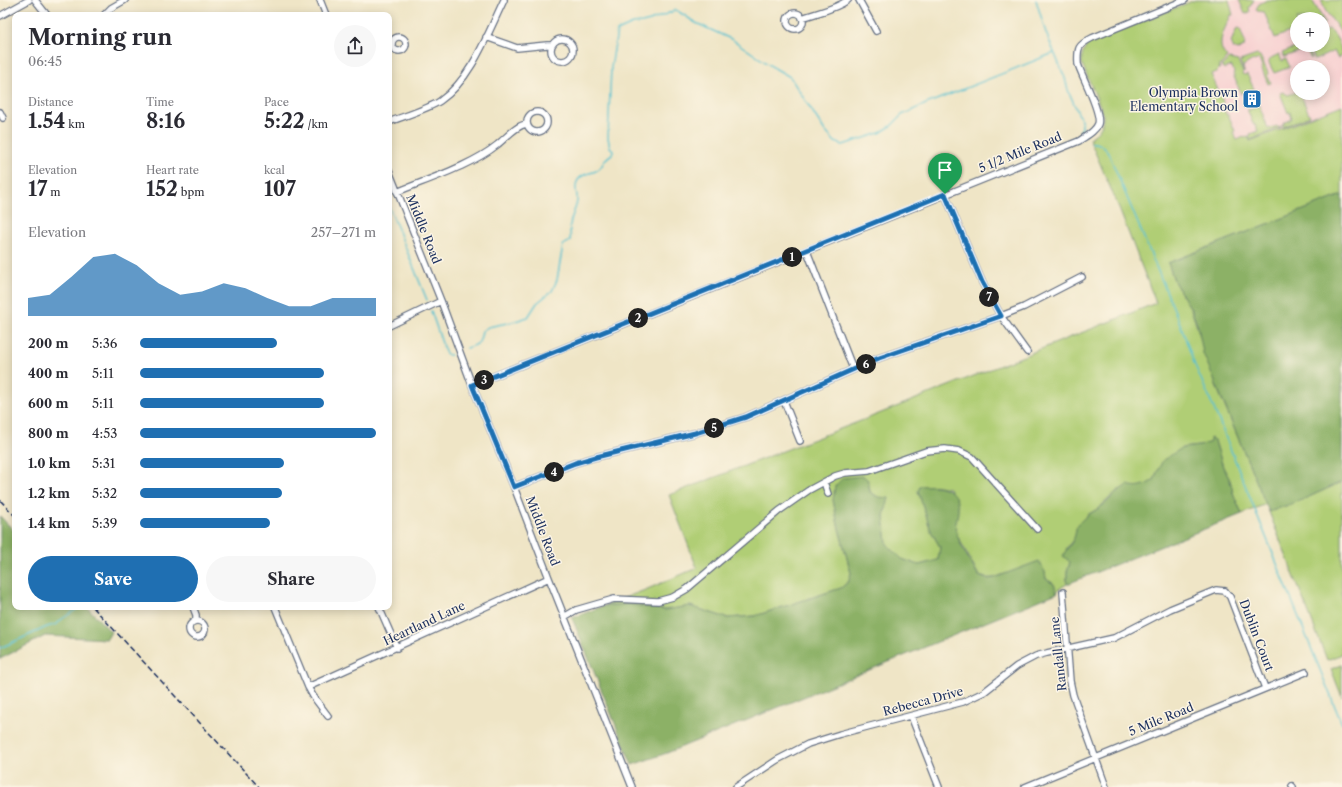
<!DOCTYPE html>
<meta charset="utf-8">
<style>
:root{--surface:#fff;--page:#f7f7f7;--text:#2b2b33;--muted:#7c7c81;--accent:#1f6fb2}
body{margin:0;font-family:"Libre Caslon Text",serif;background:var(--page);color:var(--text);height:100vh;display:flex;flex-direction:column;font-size:15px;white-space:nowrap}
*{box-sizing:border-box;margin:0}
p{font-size:13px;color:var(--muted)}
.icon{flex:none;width:22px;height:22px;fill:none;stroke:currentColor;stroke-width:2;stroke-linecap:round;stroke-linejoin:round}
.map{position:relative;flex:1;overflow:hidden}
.details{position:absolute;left:12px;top:12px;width:380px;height:598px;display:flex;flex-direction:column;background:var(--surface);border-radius:8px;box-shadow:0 2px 10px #0003}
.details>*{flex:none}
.fabs{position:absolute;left:1290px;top:12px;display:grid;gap:8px}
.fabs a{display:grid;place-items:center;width:40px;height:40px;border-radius:50%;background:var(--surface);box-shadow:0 2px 10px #0003;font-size:20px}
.pin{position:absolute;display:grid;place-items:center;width:34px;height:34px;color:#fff;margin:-41px -17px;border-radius:50% 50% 50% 0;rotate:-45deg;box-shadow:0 0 4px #0007}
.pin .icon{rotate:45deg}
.km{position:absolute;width:20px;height:20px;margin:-10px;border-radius:50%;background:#222;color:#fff;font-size:11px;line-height:20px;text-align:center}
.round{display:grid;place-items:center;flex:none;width:42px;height:42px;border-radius:21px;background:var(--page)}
.headline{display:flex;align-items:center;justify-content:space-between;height:68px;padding:0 16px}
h1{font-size:22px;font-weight:700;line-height:30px}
.figures{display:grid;grid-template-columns:repeat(3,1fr);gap:6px;height:68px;padding:4px 16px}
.figures div{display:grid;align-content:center}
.figures b{font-size:20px;font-weight:700}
.figures small{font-size:11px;font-weight:400}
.figures p{font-size:11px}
.chart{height:112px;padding:8px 16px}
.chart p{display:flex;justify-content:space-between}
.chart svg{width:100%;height:72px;margin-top:4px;fill:var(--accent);opacity:.7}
.action{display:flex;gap:8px;margin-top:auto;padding:8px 16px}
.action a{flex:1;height:46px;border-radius:24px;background:var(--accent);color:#fff;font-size:16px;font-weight:700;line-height:46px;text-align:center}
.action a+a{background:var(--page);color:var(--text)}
ul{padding:0 16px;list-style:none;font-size:13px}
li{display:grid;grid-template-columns:64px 48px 1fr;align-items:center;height:30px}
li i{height:10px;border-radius:5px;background:var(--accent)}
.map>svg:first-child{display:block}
.built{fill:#f7cfd0;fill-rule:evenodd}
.green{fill:#b0ce75;stroke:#667e6a}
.forest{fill:#8cb166;stroke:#547062}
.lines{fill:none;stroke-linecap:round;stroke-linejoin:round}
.stream{stroke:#56c1d0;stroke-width:1.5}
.minor-casing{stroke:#656f82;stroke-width:8}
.minor{stroke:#fff;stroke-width:5.5}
.rail{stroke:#1b2f5e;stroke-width:1.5;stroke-dasharray:6 3;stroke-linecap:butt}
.route-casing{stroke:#fff;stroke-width:8}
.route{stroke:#1f6fb2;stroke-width:5}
.labels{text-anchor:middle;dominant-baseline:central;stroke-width:3;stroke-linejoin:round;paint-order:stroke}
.poi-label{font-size:12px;fill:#1b2f5e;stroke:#fcf5e5;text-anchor:end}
.street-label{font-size:12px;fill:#1b2f5e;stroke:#fcf5e5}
</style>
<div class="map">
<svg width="1342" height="787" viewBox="0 0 1342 787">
<rect width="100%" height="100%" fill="#fcf5e5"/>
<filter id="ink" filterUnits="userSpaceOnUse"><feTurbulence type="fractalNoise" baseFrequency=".025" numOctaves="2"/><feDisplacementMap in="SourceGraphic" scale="8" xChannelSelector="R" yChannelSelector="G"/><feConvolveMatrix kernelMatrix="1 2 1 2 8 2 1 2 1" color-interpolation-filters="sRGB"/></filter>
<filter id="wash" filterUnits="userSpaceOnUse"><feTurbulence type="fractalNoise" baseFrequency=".012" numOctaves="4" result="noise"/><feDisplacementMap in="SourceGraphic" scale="16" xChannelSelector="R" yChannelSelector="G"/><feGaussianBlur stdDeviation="0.9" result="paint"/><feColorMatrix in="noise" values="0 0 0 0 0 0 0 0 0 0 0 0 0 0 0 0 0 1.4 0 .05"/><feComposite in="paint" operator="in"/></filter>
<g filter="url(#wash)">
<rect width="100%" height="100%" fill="#efe5c6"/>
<path class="built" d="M1195 0H1342V163L1089 138 1100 130 1103 122V113L1082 64V56L1083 50 1089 43ZM1297 19H1323V45H1297ZM1297 67H1323V93H1297Z"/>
<path class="green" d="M1195 0H1229L1233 15H1231C1225 29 1214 45 1227 57L1223 63 1219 66 1220 69 1217 70 1218 71 1211 74 1224 104 1222 105 1226 114H1228L1235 131 1233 132 1237 140 1244 137V138L1248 137 1250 141 1342 105V195L1168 263 1175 283 1191 309 1217 388 1266 504 1242 514 1233 493 1230 480 1223 467 1215 441 1211 438V442L1200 446 1182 448 1157 472 1154 480 1145 486 1118 490 1099 508 1087 515 1077 526 1075 537 1066 549 1070 562 1067 572V584L1059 589 1057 593 1054 584 1046 579 1045 572C1034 572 1023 571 1013 572 998 574 996 582 979 576L956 533 955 524 958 507 949 488C934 485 931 483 918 491L931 531 940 547 938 560 919 565 902 559 887 544 884 516 878 497 870 492 868 480 833 500 838 525 851 573 849 581 841 588 755 616 727 618 690 606 665 610 628 604 603 606 645 590 697 568 669 495 871 417 1156 303 1116 201 1089 138C1100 132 1103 126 1103 113L1082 64C1081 55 1083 50 1089 43Z
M1239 0H1254L1249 8 1250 12 1245 14Z
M1267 0H1312L1324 21V24L1323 25V19H1297V29L1275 38 1264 12 1257 11 1256 9 1259 4Z
M1321 0H1342V34L1325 10Z
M1237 28 1240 29 1245 42 1244 47 1238 50 1234 49 1231 42Z
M1328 29 1331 30C1337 38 1342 46 1342 56L1338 59 1334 51 1315 60 1309 45H1323V32Z
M1303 45H1307L1312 58 1311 59 1306 49 1284 57 1282 53Z
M1279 54 1282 61 1286 59 1290 67 1274 73 1269 63V59Z
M1257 55 1260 56 1268 73 1267 75 1271 83 1268 84 1261 67 1262 66 1259 59 1254 61 1253 60 1243 66 1244 72 1240 61Z
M1229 59 1238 61 1244 75 1247 74 1254 89 1251 90V89L1243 92V93L1241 94 1233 74 1234 73 1232 66 1224 69 1221 66 1224 65Z
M1283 92 1288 95 1297 92 1300 93 1310 116 1283 127 1282 125 1284 124V123L1292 119 1290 112 1288 113 1280 93Z
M1259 104 1268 129 1277 126 1278 127 1281 126V127L1250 140 1249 137 1251 136 1250 134 1258 131 1255 124H1253L1247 109 1249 110 1258 106V105Z
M1342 482V654L1327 660 1269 512 1302 500Z
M1342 665V697L1331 669Z"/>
<path class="forest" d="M1342 195V482L1302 500 1269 512 1203 353 1198 327 1191 309 1175 283 1168 263Z
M1210 438 1215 441 1223 467 1230 480 1233 493 1242 514 1067 584V572L1070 562 1063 556C1066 549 1071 545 1074 538 1076 534 1075 529 1077 526 1083 517 1091 513 1099 508 1111 500 1115 491 1128 485 1138 489 1146 485 1154 480L1157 472 1163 460 1182 448 1200 446 1210 442Z
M863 476 868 480 870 492 878 497 889 498 884 516 887 544 902 559 919 565 938 560 940 547 931 531 918 491 920 486C936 485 956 485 958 507 959 515 954 523 956 531 959 544 972 565 979 576L987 579 994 578 1039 561 1045 572 1046 579 1054 584 1057 593 667 753 632 765 572 618 603 606 628 604 665 610 690 606 727 618 755 616 841 588 849 581 851 573 838 525 833 500 835 486 843 478Z
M0 516 15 532V607H87L111 632 107 639 45 636 0 659Z"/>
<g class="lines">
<path class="stream" d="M1036 0 1046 33 1065 78 1068 90 1082 122V128L1080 131
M1091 143C1099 142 1103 146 1108 152L1181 326 1194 363 1215 411 1342 724
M389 207 427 300
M431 311 445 352 448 355H451
M467 348C479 344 480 344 482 331L488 327 512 322 528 317 537 303 552 291 557 280 563 245 570 241C571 236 570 234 570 229 569 219 576 210 577 201 578 193 573 187 578 180 584 171 594 175 600 168 605 163 602 160 612 154L613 150 610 147 608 138 611 68 617 31 633 24 642 23 650 21 676 10 696 23 733 40 771 66 790 77 825 131 835 142 843 145 880 133 891 126 902 115 926 104 1054 53
M0 648 47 627 57 624 62 619 80 607"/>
</g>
</g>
<g filter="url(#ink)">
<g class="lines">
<defs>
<path id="minor" d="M35 0 47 15
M320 0 326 15
M859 0 876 31
M787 21a8 8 0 1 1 16 0a8 8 0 1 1-16 0Z
M104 15 111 8 125 0
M0 16 29 0
M802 18C818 12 834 10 848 0
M392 44a7 7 0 1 1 14 0a7 7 0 1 1-14 0Z
M486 37 517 48 547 45H552
M551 50a11 11 0 1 1 22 0a11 11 0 1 1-22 0Z
M0 112 3 118
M527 122a10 10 0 1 1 20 0a10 10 0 1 1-20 0Z
M389 122C404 116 428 109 440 101 471 80 488 33 504 0
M389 171 441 301 472 385 514 487 549 578 632 787
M397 192C428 179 471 166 497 145 506 138 516 125 527 124
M945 194 982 282 1001 316 1027 352
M807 251 853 369
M389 326 441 301
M472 385 1079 141C1086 136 1095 132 1098 124 1102 113 1082 77 1078 64 1077 48 1078 45 1092 38L1185 0
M784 401 800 441
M824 482 828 494
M514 487 575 463 596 457 695 433 746 417 879 358 1001 316 1024 307 1082 277
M1225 591 1230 597 1265 688
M1063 592 1070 681 1073 695 1106 787
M193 607 196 615V621
M275 607 308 687 313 696 328 716
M379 607 397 648
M564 617 576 610 614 599 658 601 673 597 687 589 779 511 809 490 835 476 845 473 869 471 926 451 945 449 959 451 972 457 1037 529
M189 629a8 8 0 1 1 16 0a8 8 0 1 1-16 0Z
M308 687 549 578
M911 716 939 787
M1292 786 1293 787
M736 787 777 760 808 744 840 734 963 702 984 692 1017 666 1036 656 1047 653 1114 638 1170 609 1216 590 1225 591
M1025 787 1306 672"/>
</defs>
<use href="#minor" class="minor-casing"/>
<use href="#minor" class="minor"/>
<path class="rail" d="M0 500 15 516
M93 607 259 787"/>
</g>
</g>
<g class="lines" filter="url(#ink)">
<defs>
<path id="route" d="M945 194 982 282 1001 316 879 358 746 417 695 433 596 457 575 463 514 487 472 385Z"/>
</defs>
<use href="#route" class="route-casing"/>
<use href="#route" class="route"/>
</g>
<defs>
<symbol id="building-square" viewBox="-11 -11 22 22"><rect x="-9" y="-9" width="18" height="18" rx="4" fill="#1f6fb2" stroke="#fcf5e5"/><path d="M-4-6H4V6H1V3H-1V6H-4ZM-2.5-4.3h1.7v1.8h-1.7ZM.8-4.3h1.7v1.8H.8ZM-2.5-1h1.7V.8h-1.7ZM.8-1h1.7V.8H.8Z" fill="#fff"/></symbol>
</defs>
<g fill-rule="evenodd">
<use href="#building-square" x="1241" y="88" width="22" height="22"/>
</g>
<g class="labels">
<g class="poi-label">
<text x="1238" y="92">Olympia Brown<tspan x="1238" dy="14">Elementary School</tspan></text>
</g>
<g class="street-label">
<text transform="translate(1020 152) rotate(-22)">5 1/2 Mile Road</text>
<text transform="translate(424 229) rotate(68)">Middle Road</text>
<text transform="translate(543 531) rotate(69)">Middle Road</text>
<text transform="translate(424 623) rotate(-25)">Heartland Lane</text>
<text transform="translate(1257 635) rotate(69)">Dublin Court</text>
<text transform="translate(1058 654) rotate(-96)">Randall Lane</text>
<text transform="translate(923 701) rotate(-15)">Rebecca Drive</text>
<text transform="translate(1161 719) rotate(-22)">5 Mile Road</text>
</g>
</g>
</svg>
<div class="fabs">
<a>+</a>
<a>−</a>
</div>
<div class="pin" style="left:945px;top:194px;background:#1e9e55"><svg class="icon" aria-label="arrive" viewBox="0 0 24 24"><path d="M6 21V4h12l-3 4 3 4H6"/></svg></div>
<b class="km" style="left:792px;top:257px">1</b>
<b class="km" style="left:638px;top:318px">2</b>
<b class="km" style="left:484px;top:380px">3</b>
<b class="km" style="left:554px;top:472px">4</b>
<b class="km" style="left:714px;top:428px">5</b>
<b class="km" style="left:866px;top:364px">6</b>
<b class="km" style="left:989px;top:297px">7</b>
<section class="details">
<div class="headline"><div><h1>Morning run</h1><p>06:45</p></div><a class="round"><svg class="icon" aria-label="share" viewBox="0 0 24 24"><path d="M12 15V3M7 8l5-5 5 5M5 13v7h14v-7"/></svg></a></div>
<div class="figures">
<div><p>Distance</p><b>1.54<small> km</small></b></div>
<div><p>Time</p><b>8:16</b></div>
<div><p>Pace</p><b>5:22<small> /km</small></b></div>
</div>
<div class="figures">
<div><p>Elevation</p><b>17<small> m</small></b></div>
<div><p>Heart rate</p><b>152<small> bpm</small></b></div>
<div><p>kcal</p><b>107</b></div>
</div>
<div class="chart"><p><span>Elevation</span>257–271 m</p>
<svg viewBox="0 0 160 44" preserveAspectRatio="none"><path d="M0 44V33L10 31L20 20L30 8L40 6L50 13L60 24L70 31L80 29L90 24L100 27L110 33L120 38L130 38L140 33L150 33L160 33V44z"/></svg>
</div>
<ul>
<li><b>200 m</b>5:36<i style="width:58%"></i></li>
<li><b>400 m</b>5:11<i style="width:78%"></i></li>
<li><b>600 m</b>5:11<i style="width:78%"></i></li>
<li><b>800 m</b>4:53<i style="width:100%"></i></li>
<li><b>1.0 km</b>5:31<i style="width:61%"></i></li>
<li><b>1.2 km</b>5:32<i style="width:60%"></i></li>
<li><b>1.4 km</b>5:39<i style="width:55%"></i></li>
</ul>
<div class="action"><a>Save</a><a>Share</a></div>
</section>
</div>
